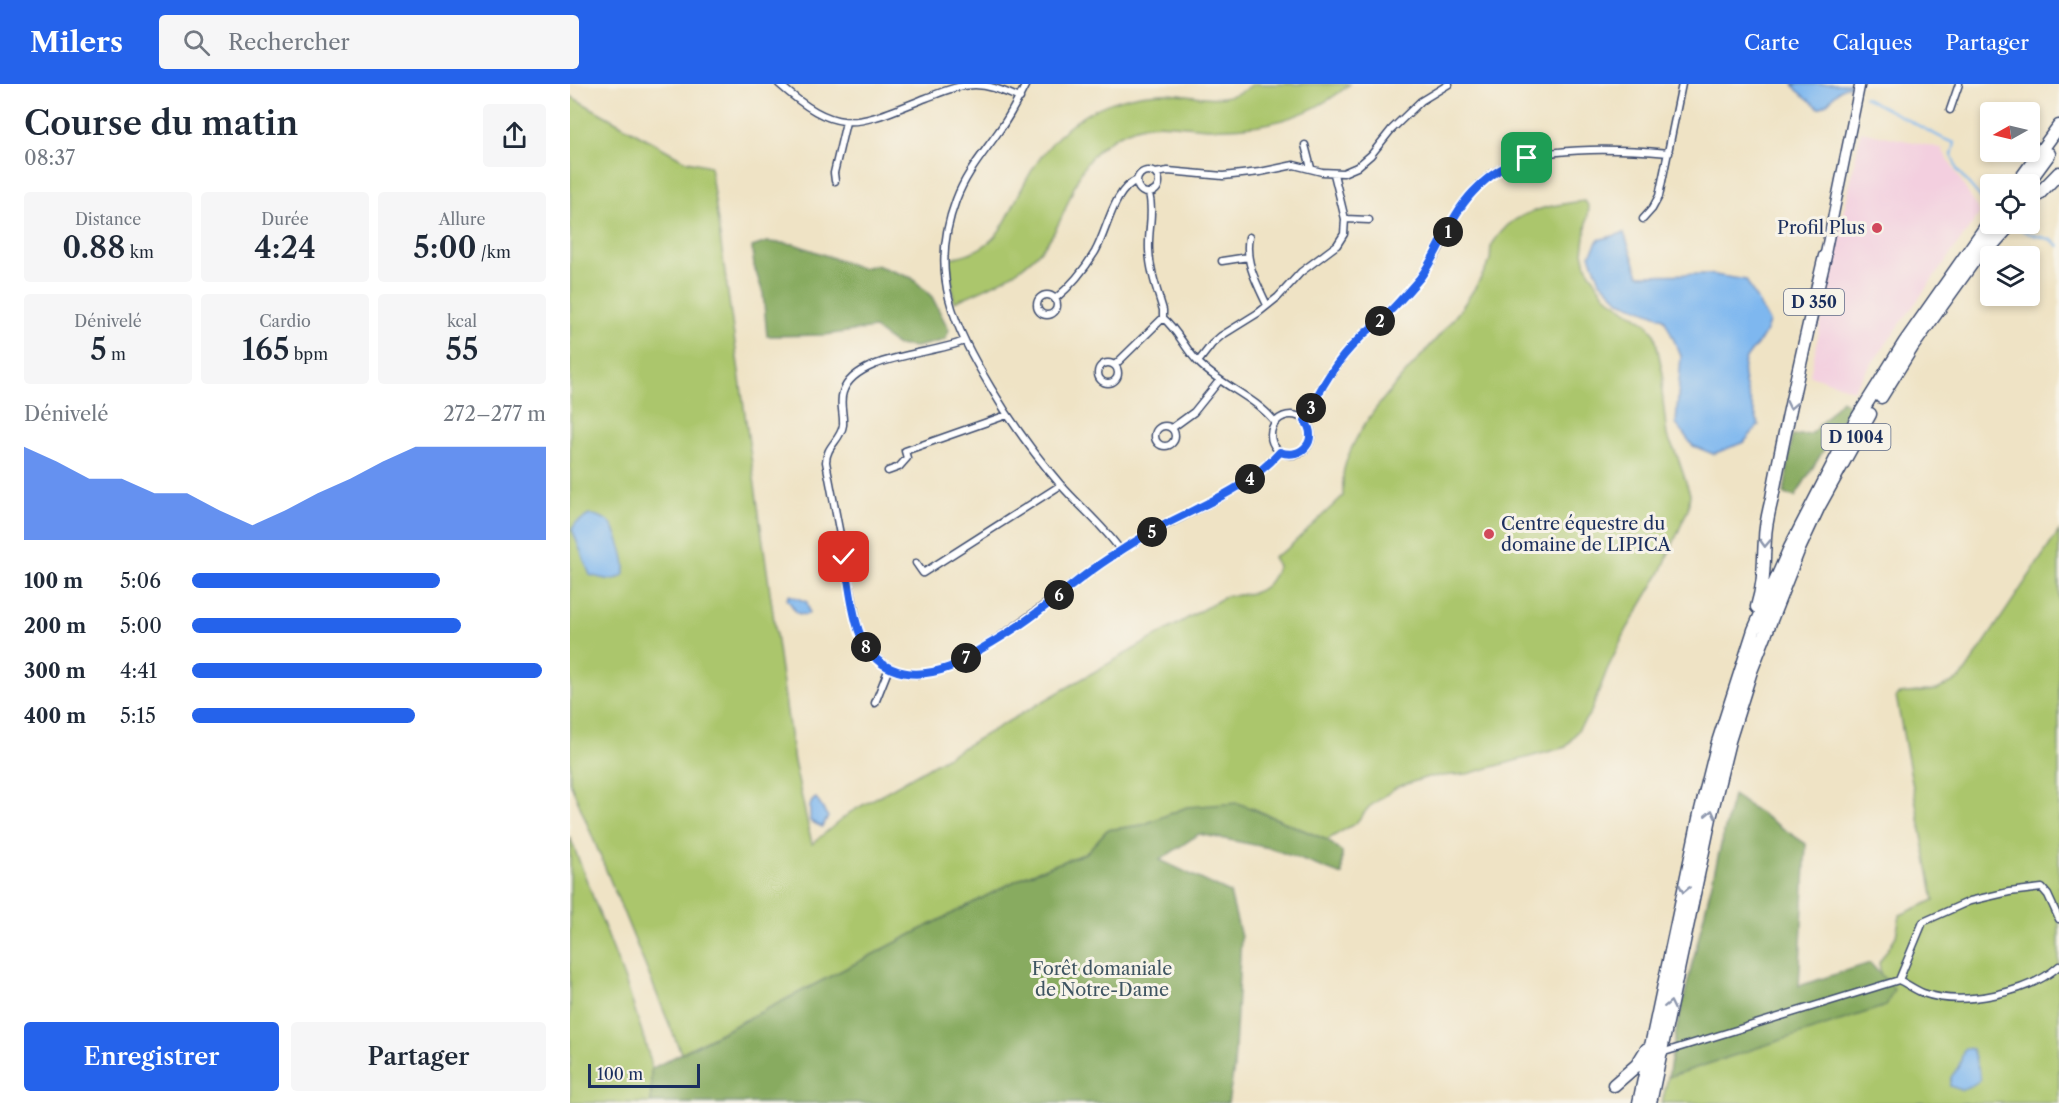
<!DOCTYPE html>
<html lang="fr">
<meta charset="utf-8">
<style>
:root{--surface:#fff;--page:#f6f6f7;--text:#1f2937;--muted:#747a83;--accent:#2563eb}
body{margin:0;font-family:"Libre Caslon Text",serif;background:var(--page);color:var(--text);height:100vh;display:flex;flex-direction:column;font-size:22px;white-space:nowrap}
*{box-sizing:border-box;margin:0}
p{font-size:20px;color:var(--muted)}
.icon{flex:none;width:33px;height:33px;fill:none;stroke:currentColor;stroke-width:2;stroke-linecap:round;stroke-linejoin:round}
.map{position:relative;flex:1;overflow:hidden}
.details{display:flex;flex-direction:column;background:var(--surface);width:570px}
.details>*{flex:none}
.needle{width:39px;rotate:262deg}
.buttons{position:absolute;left:1410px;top:18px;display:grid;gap:12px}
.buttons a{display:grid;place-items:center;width:60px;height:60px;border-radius:6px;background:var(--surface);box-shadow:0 3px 9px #0003;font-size:30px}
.scale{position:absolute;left:18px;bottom:15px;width:112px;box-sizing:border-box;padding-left:6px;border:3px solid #1b2f5e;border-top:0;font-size:16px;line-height:21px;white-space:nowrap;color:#1b2f5e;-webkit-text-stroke:4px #f7f3e8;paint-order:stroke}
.pin{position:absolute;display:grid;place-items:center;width:51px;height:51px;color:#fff;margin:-26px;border-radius:12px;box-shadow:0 3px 9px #0006}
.km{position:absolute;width:30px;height:30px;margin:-15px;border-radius:50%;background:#222;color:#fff;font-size:16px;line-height:30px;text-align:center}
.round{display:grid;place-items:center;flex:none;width:63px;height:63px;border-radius:6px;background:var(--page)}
.head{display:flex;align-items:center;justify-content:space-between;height:102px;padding:0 24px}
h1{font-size:33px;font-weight:600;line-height:45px}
.stats{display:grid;grid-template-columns:repeat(3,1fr);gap:9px;height:102px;padding:6px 24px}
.stats div{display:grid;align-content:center;border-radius:6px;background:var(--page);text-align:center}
.stats b{font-size:30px;font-weight:600}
.stats small{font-size:16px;font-weight:400}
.stats p{font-size:16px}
.chart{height:168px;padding:12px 24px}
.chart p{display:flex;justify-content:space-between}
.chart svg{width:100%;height:108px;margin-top:6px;fill:var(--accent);opacity:.7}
.action{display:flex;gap:12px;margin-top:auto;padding:12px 24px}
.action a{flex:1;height:69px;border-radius:6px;background:var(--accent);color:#fff;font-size:24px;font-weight:600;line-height:69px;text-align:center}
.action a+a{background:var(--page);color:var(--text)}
ul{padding:0 24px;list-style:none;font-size:20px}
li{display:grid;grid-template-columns:96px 72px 1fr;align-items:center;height:45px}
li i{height:15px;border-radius:8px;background:var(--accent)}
header{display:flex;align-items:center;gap:36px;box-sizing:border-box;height:84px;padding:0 30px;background:var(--accent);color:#fff}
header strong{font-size:28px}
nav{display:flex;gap:33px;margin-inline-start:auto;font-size:21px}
.search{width:420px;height:54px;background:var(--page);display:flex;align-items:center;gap:15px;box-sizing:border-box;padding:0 21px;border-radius:6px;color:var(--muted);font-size:22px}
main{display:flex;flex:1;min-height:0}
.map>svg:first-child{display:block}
.built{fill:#f3cfdf}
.green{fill:#abc66c;stroke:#637a65;stroke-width:1.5}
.forest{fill:#88ab60;stroke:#526d5f;stroke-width:1.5}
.water{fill:#7eb7ef;stroke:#4c73a6;stroke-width:1.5}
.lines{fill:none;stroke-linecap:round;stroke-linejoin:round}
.stream{stroke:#7eb7ef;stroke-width:2}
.street-casing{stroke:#3b4a6d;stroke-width:9}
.secondary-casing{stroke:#3b4a6d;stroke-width:12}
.highway-casing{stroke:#3b4a6d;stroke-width:15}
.street{stroke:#fff;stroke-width:6}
.secondary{stroke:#fff;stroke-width:9}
.highway{stroke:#fff;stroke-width:12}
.oneway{stroke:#8d97ae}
.route-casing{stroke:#fff;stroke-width:12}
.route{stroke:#2563eb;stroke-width:8}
.poi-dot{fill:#d1495b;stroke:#f7f3e8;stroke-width:2}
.labels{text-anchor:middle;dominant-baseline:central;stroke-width:6;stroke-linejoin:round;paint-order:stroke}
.shield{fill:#f7f3e8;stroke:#5d6a87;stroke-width:1.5}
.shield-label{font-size:16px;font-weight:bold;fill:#1b2f5e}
.poi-label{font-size:18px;fill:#1b2f5e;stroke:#f7f3e8;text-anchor:end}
.park-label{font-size:18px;fill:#3f5562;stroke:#f7f3e8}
</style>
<header>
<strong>Milers</strong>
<div class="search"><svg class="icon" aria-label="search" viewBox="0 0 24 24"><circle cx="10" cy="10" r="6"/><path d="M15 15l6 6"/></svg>Rechercher</div>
<nav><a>Carte</a><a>Calques</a><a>Partager</a></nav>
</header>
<main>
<section class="details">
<div class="head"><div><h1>Course du matin</h1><p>08:37</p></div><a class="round"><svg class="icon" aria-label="share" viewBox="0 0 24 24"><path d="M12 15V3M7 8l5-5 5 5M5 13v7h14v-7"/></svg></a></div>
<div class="stats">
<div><p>Distance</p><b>0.88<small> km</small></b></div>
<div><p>Durée</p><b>4:24</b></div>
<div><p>Allure</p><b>5:00<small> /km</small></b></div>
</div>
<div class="stats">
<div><p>Dénivelé</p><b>5<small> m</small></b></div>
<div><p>Cardio</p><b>165<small> bpm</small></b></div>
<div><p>kcal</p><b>55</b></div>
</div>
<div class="chart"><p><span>Dénivelé</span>272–277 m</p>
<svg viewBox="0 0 160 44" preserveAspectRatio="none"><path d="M0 44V6L10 12L20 19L30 19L40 25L50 25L60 32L70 38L80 32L90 25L100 19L110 12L120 6L130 6L140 6L150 6L160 6V44z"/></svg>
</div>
<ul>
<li><b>100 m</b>5:06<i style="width:70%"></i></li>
<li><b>200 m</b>5:00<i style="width:76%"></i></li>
<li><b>300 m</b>4:41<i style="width:99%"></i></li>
<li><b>400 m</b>5:15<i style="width:63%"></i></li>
</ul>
<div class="action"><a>Enregistrer</a><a>Partager</a></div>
</section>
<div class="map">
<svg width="1489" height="1019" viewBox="0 0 1489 1019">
<rect width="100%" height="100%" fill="#f7f3e8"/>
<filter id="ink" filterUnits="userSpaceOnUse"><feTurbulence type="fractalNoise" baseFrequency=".0167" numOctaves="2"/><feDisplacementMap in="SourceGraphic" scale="12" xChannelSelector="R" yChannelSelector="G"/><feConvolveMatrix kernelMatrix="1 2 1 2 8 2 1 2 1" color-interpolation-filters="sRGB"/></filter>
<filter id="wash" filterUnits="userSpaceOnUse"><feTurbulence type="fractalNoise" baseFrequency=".008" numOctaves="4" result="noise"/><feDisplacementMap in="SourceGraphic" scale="24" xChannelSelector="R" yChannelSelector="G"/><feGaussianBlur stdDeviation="1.35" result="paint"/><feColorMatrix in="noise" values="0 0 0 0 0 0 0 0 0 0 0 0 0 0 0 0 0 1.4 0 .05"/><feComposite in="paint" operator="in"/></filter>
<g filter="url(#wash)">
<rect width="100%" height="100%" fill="#efe3c5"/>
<path class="built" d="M1291 47 1371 64 1410 129 1283 306 1240 291Z"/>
<path class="green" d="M683 0H780C740 34 692 46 640 44 602 43 585 32 547 52 501 78 506 115 481 153 458 188 421 202 384 218L379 174C426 167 432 144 451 106 464 80 482 55 505 38 529 19 565 9 595 9 629 10 654 23 683 0Z
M0 12 114 76 140 82 224 678 242 760 279 729 656 512C682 510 697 511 708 482L703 473 717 465 773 412C773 404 772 393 774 385 791 321 862 270 897 216 905 204 914 190 920 176 921 172 920 167 921 163 924 156 933 146 938 141 958 124 990 120 1015 117L1019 123 1013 168 1016 182 1034 211 1076 239 1084 248 1093 290 1092 308 1097 352 1107 371 1120 410 1118 425 1091 488 1057 545 1037 586 1021 628 996 663 897 690 858 693 827 703 799 723 786 739 757 756 682 724 617 723 572 741 537 746 516 769 455 792 111 969 0 698Z
M1489 447V1019H1092L1098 993 1315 922 1309 879 1326 852 1330 831 1364 816 1326 612 1329 610 1367 606 1391 594Z
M0 753 57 902 72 948 81 979V1019H0Z"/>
<path class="forest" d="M197 158 224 160 291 184 306 181 342 194 362 213 379 246 375 256 346 263 326 261 304 244 255 251 197 252 193 209 184 182 182 163Z
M1272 316 1280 323 1225 413 1214 410 1222 352 1241 350Z
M1163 711 1236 760 1229 902 1300 879 1324 905 1316 922 1098 993 1107 943Z
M668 719 757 756 772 768V791L700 764 629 750 590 776 660 809 671 853 664 984 658 1019H81V985L455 792 516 769 537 746 572 741 617 723Z"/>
<path class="water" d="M1223 0H1281V2C1264 3 1263 20 1249 24L1227 6Z
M1054 149 1069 191 1138 190 1176 196 1199 238C1193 259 1188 257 1177 273 1166 289 1184 324 1189 341L1174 358 1143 370 1123 362 1106 340 1111 272 1094 234 1050 217 1030 197 1020 171 1028 156Z
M19 431C28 431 35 434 41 440 46 447 60 483 53 491 45 499 30 494 20 491L2 445 6 439Z
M219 511 237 518 239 529 235 531 227 529 217 515Z
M246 714 258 733 252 743 240 737C241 728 237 719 246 714Z
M1395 964 1402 965C1404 970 1405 976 1407 981 1415 1000 1407 998 1391 1006L1380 1002C1379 990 1387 989 1390 979 1392 974 1392 969 1395 964Z"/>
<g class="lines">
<path class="stream" d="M1294 13 1374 55 1385 59 1382 71 1387 86 1417 121
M1452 146C1463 154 1480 151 1489 162"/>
</g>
</g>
<g filter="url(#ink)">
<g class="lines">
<defs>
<path id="street" d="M209 0C270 54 287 41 356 14 372 8 387 1 405 1 421 1 435 8 450 14
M456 0C448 16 440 32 429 47 413 70 396 89 386 116 358 190 384 242 421 304 441 338 464 370 490 400 510 423 534 442 551 467 603 432 668 415 710 368
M1380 26 1389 0
M735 61 741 84
M567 98a11 11 0 1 1 22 0a11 11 0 1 1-22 0Z
M585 89 598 87 653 92 690 88 724 81 752 88 773 89 787 83 801 71 821 46 851 17 879 0
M265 97 264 89 276 38
M579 109C584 130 578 145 579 166 580 187 587 206 593 226V234C607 245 615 265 628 278 651 302 684 312 705 338
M775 135 799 136
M1073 135 1082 125 1089 112 1112 0
M679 153C674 177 687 200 697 221
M652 177 678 173
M467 221a10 10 0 1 1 20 0a10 10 0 1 1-20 0Z
M485 215C501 202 514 186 525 168 538 145 543 106 567 96
M394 257C362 271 285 271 273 308 269 319 274 330 273 341 271 356 256 362 256 378L288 544C300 577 327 597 363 588 381 584 396 574 412 564 461 535 503 496 551 467
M628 278 642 260 651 252 688 229 708 213 731 188 767 161 774 150 775 135 764 90
M528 289a10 10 0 1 1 20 0a10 10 0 1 1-20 0Z
M545 281 593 234
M701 351a20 20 0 1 1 40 0a20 20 0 1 1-40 0Z
M735 337C748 308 765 280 787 257 804 239 824 225 840 206 850 193 861 180 869 165 878 148 885 128 898 113 911 97 929 83 949 76 991 62 1054 65 1099 69
M585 352a10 10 0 1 1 20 0a10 10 0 1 1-20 0Z
M602 344 624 328 649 297
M318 387 329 383 337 374 335 367 437 331
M346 479 353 489 491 401
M305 619 319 584
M1329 896 1353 838 1400 817 1439 808 1472 804 1478 811 1489 835
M1091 969 1329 896C1337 900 1345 906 1353 909 1392 923 1459 909 1489 882"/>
<path id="secondary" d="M1255 172 1290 0"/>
<path id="highway" d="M1447 100 1489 42
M1457 100 1479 70
M1460 119 1489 89
M1424 159 1441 140
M1311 313 1342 263 1430 140
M1187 523C1195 496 1193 482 1195 455 1195 441 1199 427 1202 414 1217 333 1236 252 1255 172
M1044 1001 1067 981 1077 965
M1069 1019 1130 730 1148 658 1184 546 1220 464 1286 336 1335 258 1420 137
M1080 1019 1140 734 1159 657 1181 587 1228 467 1249 422 1300 330"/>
</defs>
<use href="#street" class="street-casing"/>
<use href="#secondary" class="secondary-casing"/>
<use href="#highway" class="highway-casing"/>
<use href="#street" class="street"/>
<use href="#secondary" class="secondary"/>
<use href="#highway" class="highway"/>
</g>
<defs><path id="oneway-chevron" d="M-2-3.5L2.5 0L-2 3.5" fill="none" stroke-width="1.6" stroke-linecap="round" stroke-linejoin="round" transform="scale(1.5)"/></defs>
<g class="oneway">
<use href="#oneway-chevron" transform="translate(1221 321) rotate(102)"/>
<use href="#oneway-chevron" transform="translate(1195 459) rotate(92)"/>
<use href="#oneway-chevron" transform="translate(1141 730) rotate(-77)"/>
<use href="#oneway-chevron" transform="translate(1114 805) rotate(102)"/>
<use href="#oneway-chevron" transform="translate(1100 921) rotate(-78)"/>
</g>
</g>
<g class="lines" filter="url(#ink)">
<defs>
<path id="route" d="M274 473C283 510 280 568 322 585 341 593 361 590 380 583 391 578 401 571 411 565 430 554 448 543 465 530 491 511 514 490 541 473 559 461 577 450 596 440 637 419 679 403 710 368 732 376 749 356 735 337 748 308 765 278 788 256 795 248 804 242 812 235 826 222 838 208 850 194 870 167 880 132 903 108 918 92 935 80 957 74"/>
</defs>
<use href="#route" class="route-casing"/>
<use href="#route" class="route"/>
</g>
<g class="poi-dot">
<circle cx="1307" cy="144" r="6"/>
<circle cx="919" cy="450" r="6"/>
</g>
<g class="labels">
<g class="shield">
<rect x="1214" y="205" width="60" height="26" rx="4.5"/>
<rect x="1251.5" y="340" width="69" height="26" rx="4.5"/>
</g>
<g class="shield-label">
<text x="1244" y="218">D 350</text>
<text x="1286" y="353">D 1004</text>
</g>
<g class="poi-label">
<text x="1295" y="144">Profil Plus</text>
<text x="931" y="440" text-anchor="start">Centre équestre du<tspan x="931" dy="21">domaine de LIPICA</tspan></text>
</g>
<g class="park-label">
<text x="532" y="885">Forêt domaniale<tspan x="532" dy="21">de Notre-Dame</tspan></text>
</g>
</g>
</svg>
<div class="buttons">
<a><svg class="needle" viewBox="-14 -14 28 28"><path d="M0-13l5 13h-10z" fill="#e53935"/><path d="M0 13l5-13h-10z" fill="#747a83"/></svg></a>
<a><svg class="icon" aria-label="locate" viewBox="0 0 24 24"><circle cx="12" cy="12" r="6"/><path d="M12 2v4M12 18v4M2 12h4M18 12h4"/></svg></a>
<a><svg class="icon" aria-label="layers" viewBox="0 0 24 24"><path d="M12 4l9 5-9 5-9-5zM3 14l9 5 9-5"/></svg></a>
</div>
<div class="scale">100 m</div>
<div class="pin" style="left:957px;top:74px;background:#1e9e55"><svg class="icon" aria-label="arrive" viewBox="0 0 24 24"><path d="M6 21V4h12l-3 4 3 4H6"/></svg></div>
<div class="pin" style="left:274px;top:473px;background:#d93025"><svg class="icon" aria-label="check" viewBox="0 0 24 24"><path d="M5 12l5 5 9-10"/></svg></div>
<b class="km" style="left:878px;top:148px">1</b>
<b class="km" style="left:810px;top:237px">2</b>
<b class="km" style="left:741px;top:324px">3</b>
<b class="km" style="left:680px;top:395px">4</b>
<b class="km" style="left:582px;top:448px">5</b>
<b class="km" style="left:489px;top:511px">6</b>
<b class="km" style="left:396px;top:574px">7</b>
<b class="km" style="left:296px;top:563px">8</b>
</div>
</main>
